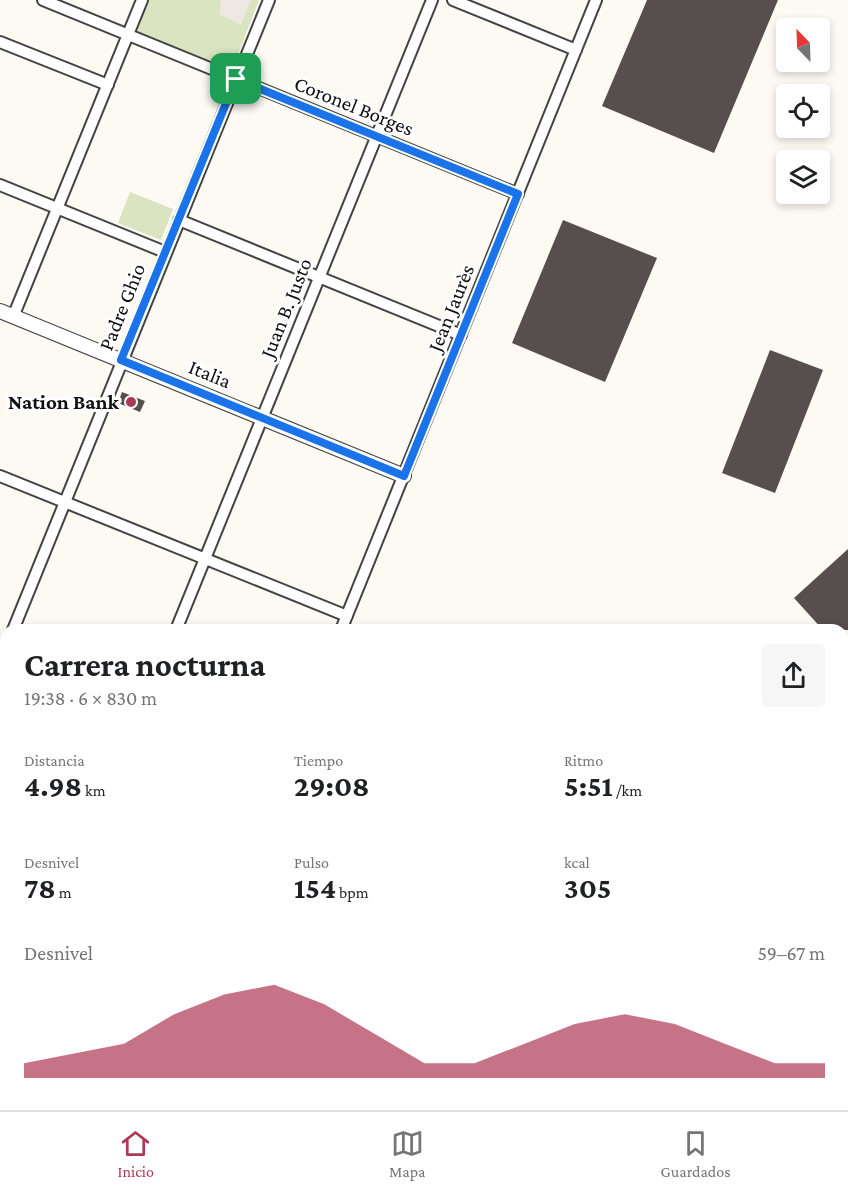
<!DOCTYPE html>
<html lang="es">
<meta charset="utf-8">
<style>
:root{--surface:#fff;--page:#f6f6f6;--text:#202124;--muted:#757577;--line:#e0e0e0;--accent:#ae3956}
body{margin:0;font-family:"Crimson Pro",serif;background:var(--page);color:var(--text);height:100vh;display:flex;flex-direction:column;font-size:22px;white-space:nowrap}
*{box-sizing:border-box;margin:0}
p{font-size:20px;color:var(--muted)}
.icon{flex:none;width:33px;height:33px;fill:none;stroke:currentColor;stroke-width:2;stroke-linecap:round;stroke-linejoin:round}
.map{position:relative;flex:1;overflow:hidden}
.side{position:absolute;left:0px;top:624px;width:849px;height:486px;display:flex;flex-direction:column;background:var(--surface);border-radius:18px 18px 0 0;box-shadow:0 3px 9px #0003}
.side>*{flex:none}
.needle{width:39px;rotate:337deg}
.buttons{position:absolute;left:776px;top:18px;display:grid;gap:12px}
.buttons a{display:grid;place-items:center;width:54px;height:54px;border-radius:6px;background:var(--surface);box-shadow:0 3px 9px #0003;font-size:30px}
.pin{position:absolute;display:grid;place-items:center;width:51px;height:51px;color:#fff;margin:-26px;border-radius:12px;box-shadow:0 3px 9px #0006}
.round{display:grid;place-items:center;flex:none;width:63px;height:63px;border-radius:6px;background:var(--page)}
.headline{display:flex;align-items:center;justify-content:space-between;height:102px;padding:0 24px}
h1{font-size:33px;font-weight:700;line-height:45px}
.figures{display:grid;grid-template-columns:repeat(3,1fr);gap:9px;height:102px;padding:6px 24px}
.figures div{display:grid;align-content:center}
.figures b{font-size:30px;font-weight:700}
.figures small{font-size:16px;font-weight:400}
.figures p{font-size:16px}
.chart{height:168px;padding:12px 24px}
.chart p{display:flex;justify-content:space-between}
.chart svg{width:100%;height:108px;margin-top:6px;fill:var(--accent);opacity:.7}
.tab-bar{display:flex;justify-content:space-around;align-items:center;height:84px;border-top:2px solid var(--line);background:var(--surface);font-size:16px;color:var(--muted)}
.tab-bar a{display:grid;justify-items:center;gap:3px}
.tab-bar .selected{color:var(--accent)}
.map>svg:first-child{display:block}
.green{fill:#dae4c1}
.plaza{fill:#eee8e2}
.building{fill:#574f4d}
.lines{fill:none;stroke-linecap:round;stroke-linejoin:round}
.minor-casing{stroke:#434343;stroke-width:14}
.tertiary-casing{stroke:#434343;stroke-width:16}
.minor{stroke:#fff;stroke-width:10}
.tertiary{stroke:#fff;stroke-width:14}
.rail-casing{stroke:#ae3956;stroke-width:5}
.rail{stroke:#fff;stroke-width:3;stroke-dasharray:9;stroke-linecap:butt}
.route-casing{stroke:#fff;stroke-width:12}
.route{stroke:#1a73e8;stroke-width:8}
.poi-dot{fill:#ae3956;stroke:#fff;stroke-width:2}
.labels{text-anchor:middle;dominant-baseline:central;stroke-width:6;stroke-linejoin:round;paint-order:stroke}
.street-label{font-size:21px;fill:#101010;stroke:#fff}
.poi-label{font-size:21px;font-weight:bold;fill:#101010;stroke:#fff;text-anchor:end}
</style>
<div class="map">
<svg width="848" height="1110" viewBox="0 0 848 1110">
<rect width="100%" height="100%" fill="#fdfaf4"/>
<path class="green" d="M149 0H259L232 70 136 32Z
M130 192 173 209 161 240 118 223Z
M156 1104H199L197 1110H153Z"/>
<path class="plaza" d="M221 0H251L241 25 219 14Z"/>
<path class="building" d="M647 0H778L714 153 602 106Z
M563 220 657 258 605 382 512 343Z
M770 350 823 370 775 493 722 473Z
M122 392 145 401 140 412 118 403Z
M848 549V630H823L794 598Z"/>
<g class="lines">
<defs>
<path id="minor" d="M43 0 518 194
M453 0 576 50
M0 42 108 85
M0 185 165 252
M179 220 461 335
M13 317 142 0
M0 476 347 616
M13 630 269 0
M176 630 432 0
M341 630 596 0
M0 662 6 647
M0 805 6 807
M843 917 848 911
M0 967 6 970
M843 967 848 971
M0 1063 6 1049
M768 1104 775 1110
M147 1110 150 1104
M677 1110 682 1104"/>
<path id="tertiary" d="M0 311 404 476"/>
</defs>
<use href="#minor" class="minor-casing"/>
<use href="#tertiary" class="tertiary-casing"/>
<use href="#minor" class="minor"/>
<use href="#tertiary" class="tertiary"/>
<defs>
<path id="rail" d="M843 774 848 770
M487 1110 493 1104"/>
</defs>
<use href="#rail" class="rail-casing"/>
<use href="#rail" class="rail"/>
</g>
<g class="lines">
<defs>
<path id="route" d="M236 79 518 194 404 476 121 360Z"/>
</defs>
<use href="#route" class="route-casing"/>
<use href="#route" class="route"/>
</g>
<circle class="poi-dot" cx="131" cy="402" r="6"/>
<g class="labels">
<g class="street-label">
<text transform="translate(354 106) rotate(22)">Coronel Borges</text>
<text transform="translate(122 307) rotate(-68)">Padre Ghio</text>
<text transform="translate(286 308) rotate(-68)">Juan B. Justo</text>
<text transform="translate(451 308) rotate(-68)">Jean Jaurès</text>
<text transform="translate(210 374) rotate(22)">Italia</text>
</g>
<g class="poi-label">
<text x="119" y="402">Nation Bank</text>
</g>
</g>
</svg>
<div class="buttons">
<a><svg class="needle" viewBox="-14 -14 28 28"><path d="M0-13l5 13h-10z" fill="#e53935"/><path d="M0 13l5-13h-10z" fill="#757577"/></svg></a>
<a><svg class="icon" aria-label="locate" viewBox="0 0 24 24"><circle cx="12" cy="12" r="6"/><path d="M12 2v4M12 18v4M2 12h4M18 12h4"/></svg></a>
<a><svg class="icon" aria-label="layers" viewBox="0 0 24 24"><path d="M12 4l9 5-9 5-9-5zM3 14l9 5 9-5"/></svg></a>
</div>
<div class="pin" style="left:236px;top:79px;background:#1e9e55"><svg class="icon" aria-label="arrive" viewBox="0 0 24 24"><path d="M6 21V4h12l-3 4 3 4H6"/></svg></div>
<section class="side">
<div class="headline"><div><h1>Carrera nocturna</h1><p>19:38 · 6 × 830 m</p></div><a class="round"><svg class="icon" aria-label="share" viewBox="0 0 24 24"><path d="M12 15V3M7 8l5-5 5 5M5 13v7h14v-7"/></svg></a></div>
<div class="figures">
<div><p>Distancia</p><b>4.98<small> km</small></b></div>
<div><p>Tiempo</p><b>29:08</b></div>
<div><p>Ritmo</p><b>5:51<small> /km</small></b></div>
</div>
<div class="figures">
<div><p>Desnivel</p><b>78<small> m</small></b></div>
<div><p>Pulso</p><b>154<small> bpm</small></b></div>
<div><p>kcal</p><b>305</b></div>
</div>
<div class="chart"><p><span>Desnivel</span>59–67 m</p>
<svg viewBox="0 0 160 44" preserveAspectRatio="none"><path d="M0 44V38L10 34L20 30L30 18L40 10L50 6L60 14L70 26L80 38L90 38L100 30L110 22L120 18L130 22L140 30L150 38L160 38V44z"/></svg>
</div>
</section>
</div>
<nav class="tab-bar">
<a class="selected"><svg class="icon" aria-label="home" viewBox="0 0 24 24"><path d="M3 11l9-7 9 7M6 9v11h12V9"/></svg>Inicio</a>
<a><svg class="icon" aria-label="map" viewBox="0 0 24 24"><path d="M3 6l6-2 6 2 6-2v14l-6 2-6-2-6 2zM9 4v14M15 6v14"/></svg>Mapa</a>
<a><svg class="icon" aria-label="saved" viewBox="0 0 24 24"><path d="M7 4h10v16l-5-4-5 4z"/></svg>Guardados</a>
</nav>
